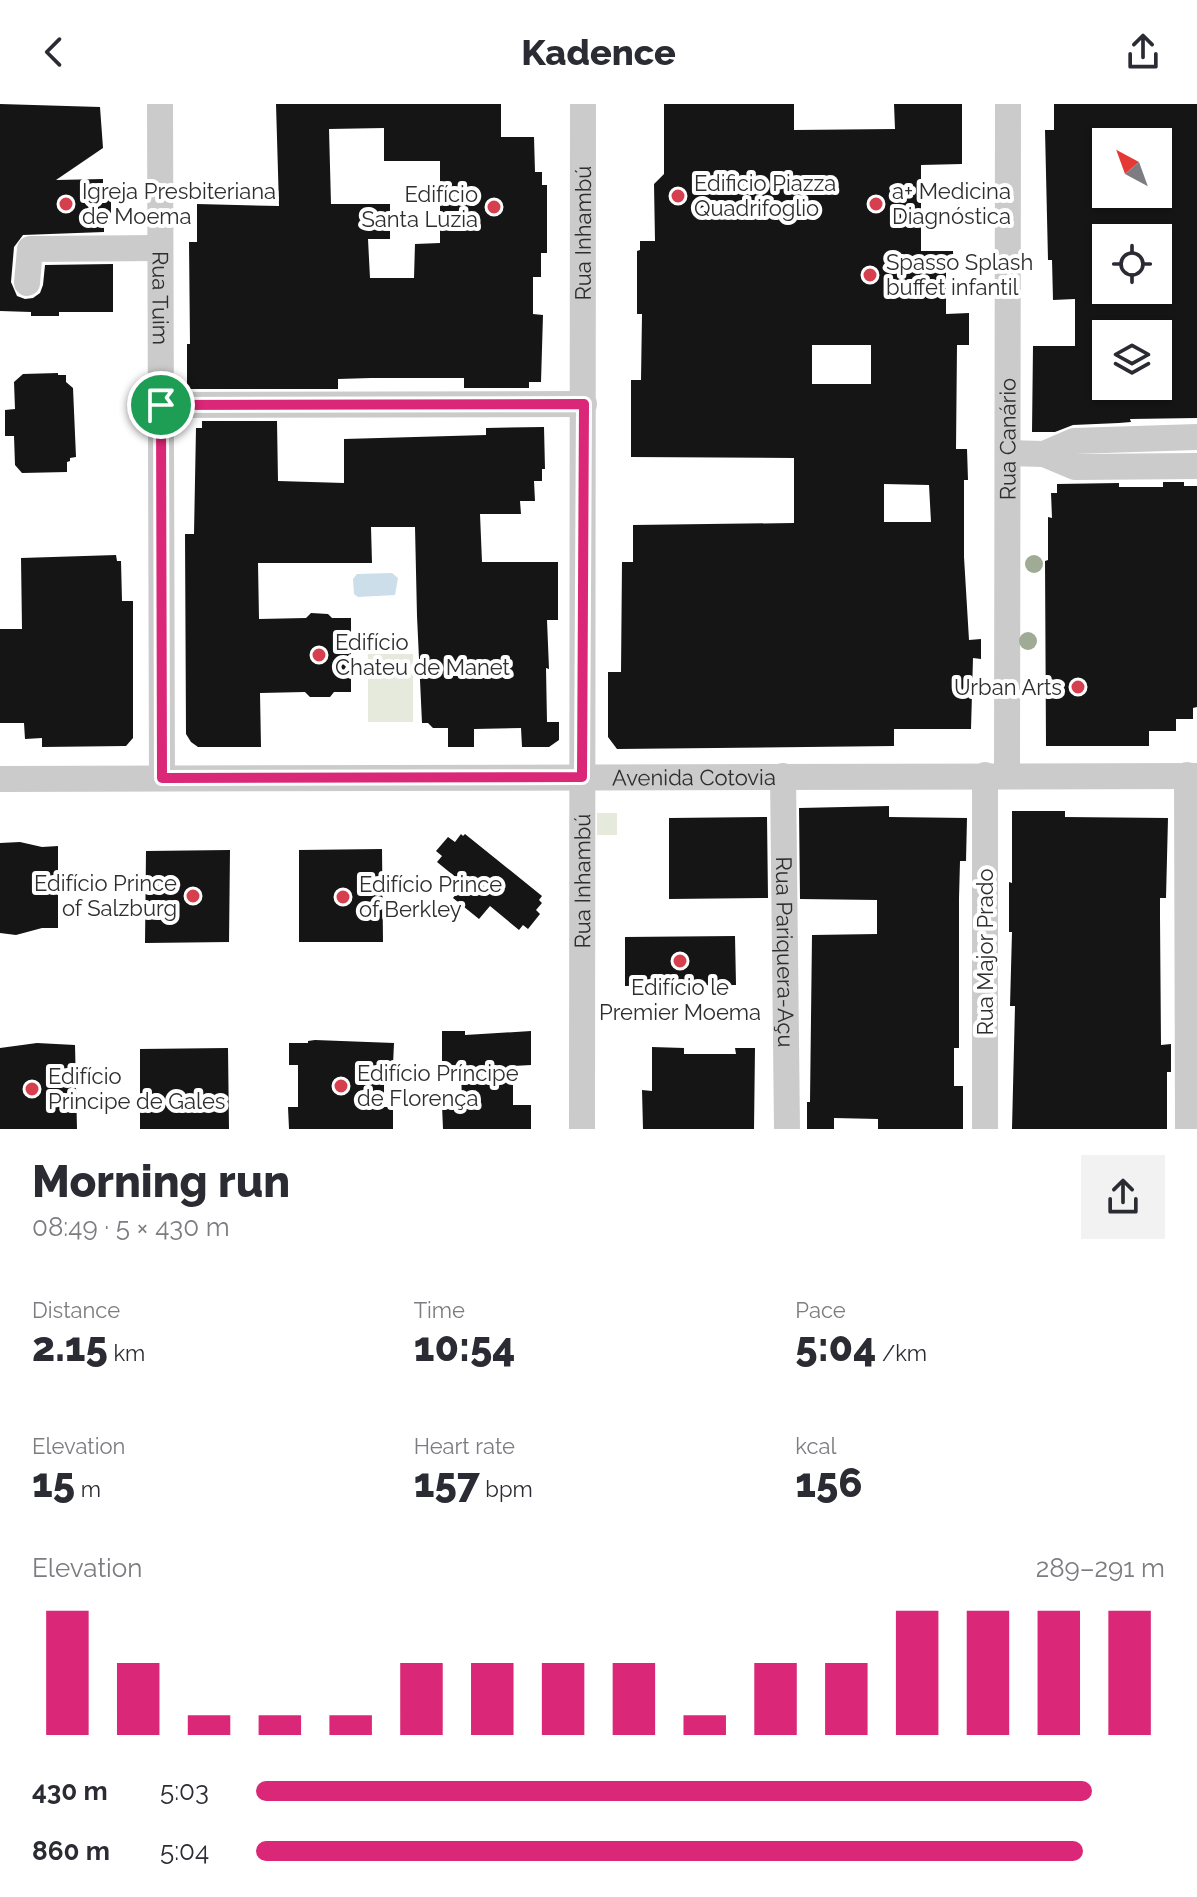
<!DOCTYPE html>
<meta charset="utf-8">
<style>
:root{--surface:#fff;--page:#f2f2f3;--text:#2b2b33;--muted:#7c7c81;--accent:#db2777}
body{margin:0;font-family:Raleway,sans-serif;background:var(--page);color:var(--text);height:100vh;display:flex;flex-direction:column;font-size:30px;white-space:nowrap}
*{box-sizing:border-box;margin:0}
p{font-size:26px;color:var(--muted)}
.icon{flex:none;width:44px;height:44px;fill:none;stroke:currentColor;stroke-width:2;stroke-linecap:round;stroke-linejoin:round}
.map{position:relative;height:1025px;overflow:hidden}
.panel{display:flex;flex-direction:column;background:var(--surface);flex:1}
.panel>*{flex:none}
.needle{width:52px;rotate:319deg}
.controls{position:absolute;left:1092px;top:24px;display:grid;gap:16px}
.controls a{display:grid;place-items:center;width:80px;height:80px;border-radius:0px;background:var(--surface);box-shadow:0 2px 6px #0004;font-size:40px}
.pin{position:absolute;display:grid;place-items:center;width:68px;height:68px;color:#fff;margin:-34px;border:4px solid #fff;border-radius:50%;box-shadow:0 2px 8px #0007}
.round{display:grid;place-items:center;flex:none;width:84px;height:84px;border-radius:0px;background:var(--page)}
.summary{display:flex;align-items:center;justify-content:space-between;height:136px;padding:0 32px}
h1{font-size:44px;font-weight:800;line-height:60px}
.figures{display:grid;grid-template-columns:repeat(3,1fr);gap:12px;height:136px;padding:8px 32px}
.figures div{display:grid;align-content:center}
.figures b{font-size:40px;font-weight:800}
.figures small{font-size:22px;font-weight:400}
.figures p{font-size:22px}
.chart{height:224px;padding:16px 32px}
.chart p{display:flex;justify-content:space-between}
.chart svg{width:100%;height:144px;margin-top:8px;stroke:var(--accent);stroke-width:6}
ul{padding:0 32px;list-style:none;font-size:26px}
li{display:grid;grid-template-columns:128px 96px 1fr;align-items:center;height:60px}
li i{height:20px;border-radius:10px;background:var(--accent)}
header{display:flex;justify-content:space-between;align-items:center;height:104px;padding:0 32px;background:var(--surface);font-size:36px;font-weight:800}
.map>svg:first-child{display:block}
.green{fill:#e5eadd}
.water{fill:#cbdee9}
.building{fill:#151515;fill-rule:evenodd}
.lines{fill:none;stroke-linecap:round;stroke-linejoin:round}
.minor{stroke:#cbcbcb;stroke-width:26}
.tree{fill:#a0ab96}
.route-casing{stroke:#fff;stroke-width:16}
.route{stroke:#db2777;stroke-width:10}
.poi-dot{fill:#d6404e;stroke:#fff;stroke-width:3}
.labels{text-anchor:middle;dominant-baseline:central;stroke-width:8;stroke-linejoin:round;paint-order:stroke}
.poi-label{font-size:22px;fill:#2e2e2e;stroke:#fff;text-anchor:start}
.street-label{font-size:22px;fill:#2e2e2e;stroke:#fff}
</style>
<header><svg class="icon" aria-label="back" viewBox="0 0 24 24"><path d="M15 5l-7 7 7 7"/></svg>Kadence<svg class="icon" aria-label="share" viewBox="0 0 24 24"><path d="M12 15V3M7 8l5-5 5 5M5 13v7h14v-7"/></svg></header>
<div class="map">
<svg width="1197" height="1025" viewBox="0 0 1197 1025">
<rect width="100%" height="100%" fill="#fff"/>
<path class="green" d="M368 550H413V618H368Z
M597 709H617V731H597Z"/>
<path class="water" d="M392 469 398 474 395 491 358 493 354 490 353 475 357 470Z"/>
<path class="building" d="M0 0 100 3 103 44 56 76 103 75V87H111V114L104 113V128L23 131 14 143 11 178 17 192 25 195 33 194 40 189 43 181 45 161 113 160V208H59V212H31V208L0 207Z
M276 0H501V33H534L535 68H542V81H547V149H541V173H533V210L543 211 541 278H529V284H464V274H371L338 275V285H187V240H190L189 138H197V100L279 102ZM384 24V57H440V139L415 140 414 174H370L368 135H390V100H331L329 25Z
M664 0H794V26L895 25 894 0H962V60L921 61V147H953L954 168H946V210L969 209V241H957L956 345H967L968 376H964V453L969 536 981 535V555L973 554 971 625H894V642L617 645 608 633V568H621L622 458H633V421L794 419V354L631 353V276H641L642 210H637V147L640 146V137H655L654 80 664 70ZM812 241H871V280H812ZM884 380 929 381 931 418H884Z
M1054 0H1197V314L1130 315 1131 318 1119 319 1073 321 1055 328H1032L1033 242H1075V195L1053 196 1052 156H1048L1045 26H1054ZM1106 38H1159L1158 90H1106ZM1106 134H1158V186H1106ZM1106 230H1158V282H1106Z
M58 269V271H66V278L73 284 76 353 70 354V357L67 358V368L22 369 15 361 14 332H5V306L15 305 14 278 23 270Z
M202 317H277L278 377 344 379V335L486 331V324L544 323 545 365H542V377H534L535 397H520L521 410H480L482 458H558V516H547L549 565 546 564 547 618H559V636L549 643H522L521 624 474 625V643H448V624H433L428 619H422L417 512 415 423H371L372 459H258L259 515 306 514 311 509 328 510 332 514H351V588H334L330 593H310L305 588 260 589 261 643H198L191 638 186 630 185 430H194L196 324H202Z
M1163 378H1184V382H1197V603L1193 604V615H1176V627H1149V642H1046L1045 457 1048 456V413L1052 414 1051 389H1057V380L1119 379V383H1163Z
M116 451 117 457H121L122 497H133V634L126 642 42 643V634L25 635 24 619H0V525H22L21 454Z
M889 702V713L967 714 966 757H960L959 794V944H954V982H963V1025H878V1015L834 1014V1025H807V998H810L812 831 877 830V796L800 795 799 704Z
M1012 707H1065V713L1168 714 1166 794H1160V814L1161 941 1171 940V968H1167V1025H1012L1015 902H1010L1012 828H1009V778L1012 779Z
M767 713 768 794 669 795V714Z
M461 730 463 732 465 730 542 792 539 796 542 799 536 806 540 810 528 825 523 821 519 826 490 802 479 815 453 794 464 780 437 758 442 752 436 747 448 733 455 738Z
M20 738 42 743 58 742V824H42L16 831 0 829V739Z
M382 745 383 838H299V746Z
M230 746 229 838 145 839 146 747Z
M735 832 736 881 625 882V833Z
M442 927H465V931L531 927V961L513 962V1001H531V1025H443L442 1001H462L461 962H442Z
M315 936 394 939 393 961H384V1003H393V1025H289L288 1003H298V961H289V939H308V937Z
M37 939 75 941 77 1025H0V944Z
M652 943 684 944V950H736L735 944H755L754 1025H643L642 986 652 987Z
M228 944 229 1025H140V945Z"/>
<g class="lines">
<g class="minor">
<path id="s1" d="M160 0 162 674"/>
<path d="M27 179 30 145 160 144"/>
<path d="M161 301 584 300"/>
<path d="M1008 349 1044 350 1074 337 1197 333"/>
<path d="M1044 350 1075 363 1197 362"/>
<path id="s2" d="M1007 671 1008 0"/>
<path d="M1187 671 1188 1025"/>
<path id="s3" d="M783 672 787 1025"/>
<path id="s4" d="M0 675 1197 672"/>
<path id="s5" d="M582 1025 583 0"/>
<path d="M985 1025V671"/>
</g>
</g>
<g class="tree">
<circle cx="1034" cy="460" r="9"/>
<circle cx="1028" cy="537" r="9"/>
</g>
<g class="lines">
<defs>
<path id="route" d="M584 300 582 673 162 674 161 301Z"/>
</defs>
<use href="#route" class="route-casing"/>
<use href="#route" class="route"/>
</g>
<g class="poi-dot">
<circle cx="678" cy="92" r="8"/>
<circle cx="66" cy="100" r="8"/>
<circle cx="876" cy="100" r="8"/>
<circle cx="494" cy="103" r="8"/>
<circle cx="870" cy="171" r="8"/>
<circle cx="319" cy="551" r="8"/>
<circle cx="1078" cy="583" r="8"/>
<circle cx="193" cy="792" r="8"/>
<circle cx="343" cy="793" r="8"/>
<circle cx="680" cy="857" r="8"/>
<circle cx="341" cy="982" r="8"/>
<circle cx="32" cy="985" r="8"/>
</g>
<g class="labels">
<g class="poi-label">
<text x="694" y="79">Edificio Piazza<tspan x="694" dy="25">Quadrifoglio</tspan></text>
<text x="82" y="87">Igreja Presbiteriana<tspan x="82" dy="25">de Moema</tspan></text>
<text x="892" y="87">a+ Medicina<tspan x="892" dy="25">Diagnóstica</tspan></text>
<text x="478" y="90" text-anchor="end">Edifício<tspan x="478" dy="25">Santa Luzia</tspan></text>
<text x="886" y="158">Spasso Splash<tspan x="886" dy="25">buffet infantil</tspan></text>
<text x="335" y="538">Edifício<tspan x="335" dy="25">Chateu de Manet</tspan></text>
<text x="1062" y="583" text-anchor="end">Urban Arts</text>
<text x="177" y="779" text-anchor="end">Edifício Prince<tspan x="177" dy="25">of Salzburg</tspan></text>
<text x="359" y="780">Edifício Prince<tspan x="359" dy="25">of Berkley</tspan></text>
<text x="680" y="883" text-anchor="middle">Edifício le<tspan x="680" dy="25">Premier Moema</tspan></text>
<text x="357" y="969">Edifício Príncipe<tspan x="357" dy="25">de Florença</tspan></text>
<text x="48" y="972">Edifício<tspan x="48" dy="25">Principe de Gales</tspan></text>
</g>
<g class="street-label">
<text stroke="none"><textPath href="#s5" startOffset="896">Rua Inhambú</textPath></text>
<text stroke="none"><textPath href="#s1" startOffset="194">Rua Tuim</textPath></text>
<text stroke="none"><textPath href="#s2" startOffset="336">Rua Canário</textPath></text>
<text stroke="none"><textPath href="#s4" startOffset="694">Avenida Cotovia</textPath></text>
<text stroke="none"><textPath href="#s5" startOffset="248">Rua Inhambú</textPath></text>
<text transform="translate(985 848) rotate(-90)">Rua Major Prado</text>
<text stroke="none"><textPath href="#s3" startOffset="176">Rua Pariquera-Açu</textPath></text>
</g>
</g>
</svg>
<div class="controls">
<a><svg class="needle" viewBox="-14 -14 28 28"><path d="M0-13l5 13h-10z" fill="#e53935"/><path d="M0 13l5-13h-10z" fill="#7c7c81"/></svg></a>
<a><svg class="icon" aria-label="locate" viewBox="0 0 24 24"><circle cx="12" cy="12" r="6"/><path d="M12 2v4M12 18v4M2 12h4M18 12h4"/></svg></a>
<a><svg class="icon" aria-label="layers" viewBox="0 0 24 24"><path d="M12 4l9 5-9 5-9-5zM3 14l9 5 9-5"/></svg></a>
</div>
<div class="pin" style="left:161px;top:301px;background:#1e9e55"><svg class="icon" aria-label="arrive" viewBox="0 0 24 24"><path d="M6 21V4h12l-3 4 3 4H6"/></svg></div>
</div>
<section class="panel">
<div class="summary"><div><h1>Morning run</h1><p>08:49 · 5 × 430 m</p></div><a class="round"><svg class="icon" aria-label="share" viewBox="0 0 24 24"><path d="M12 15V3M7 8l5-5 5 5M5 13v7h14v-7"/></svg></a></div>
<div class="figures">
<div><p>Distance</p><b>2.15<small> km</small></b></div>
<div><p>Time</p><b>10:54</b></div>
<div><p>Pace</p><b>5:04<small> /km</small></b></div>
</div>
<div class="figures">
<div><p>Elevation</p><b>15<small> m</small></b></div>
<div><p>Heart rate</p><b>157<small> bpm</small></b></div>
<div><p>kcal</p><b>156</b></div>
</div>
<div class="chart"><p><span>Elevation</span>289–291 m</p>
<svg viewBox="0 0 160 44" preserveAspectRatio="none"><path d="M5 44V6M15 44V22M25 44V38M35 44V38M45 44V38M55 44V22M65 44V22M75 44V22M85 44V22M95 44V38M105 44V22M115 44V22M125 44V6M135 44V6M145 44V6M155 44V6"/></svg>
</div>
<ul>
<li><b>430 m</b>5:03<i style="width:92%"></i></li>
<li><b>860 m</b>5:04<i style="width:91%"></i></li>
</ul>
</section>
